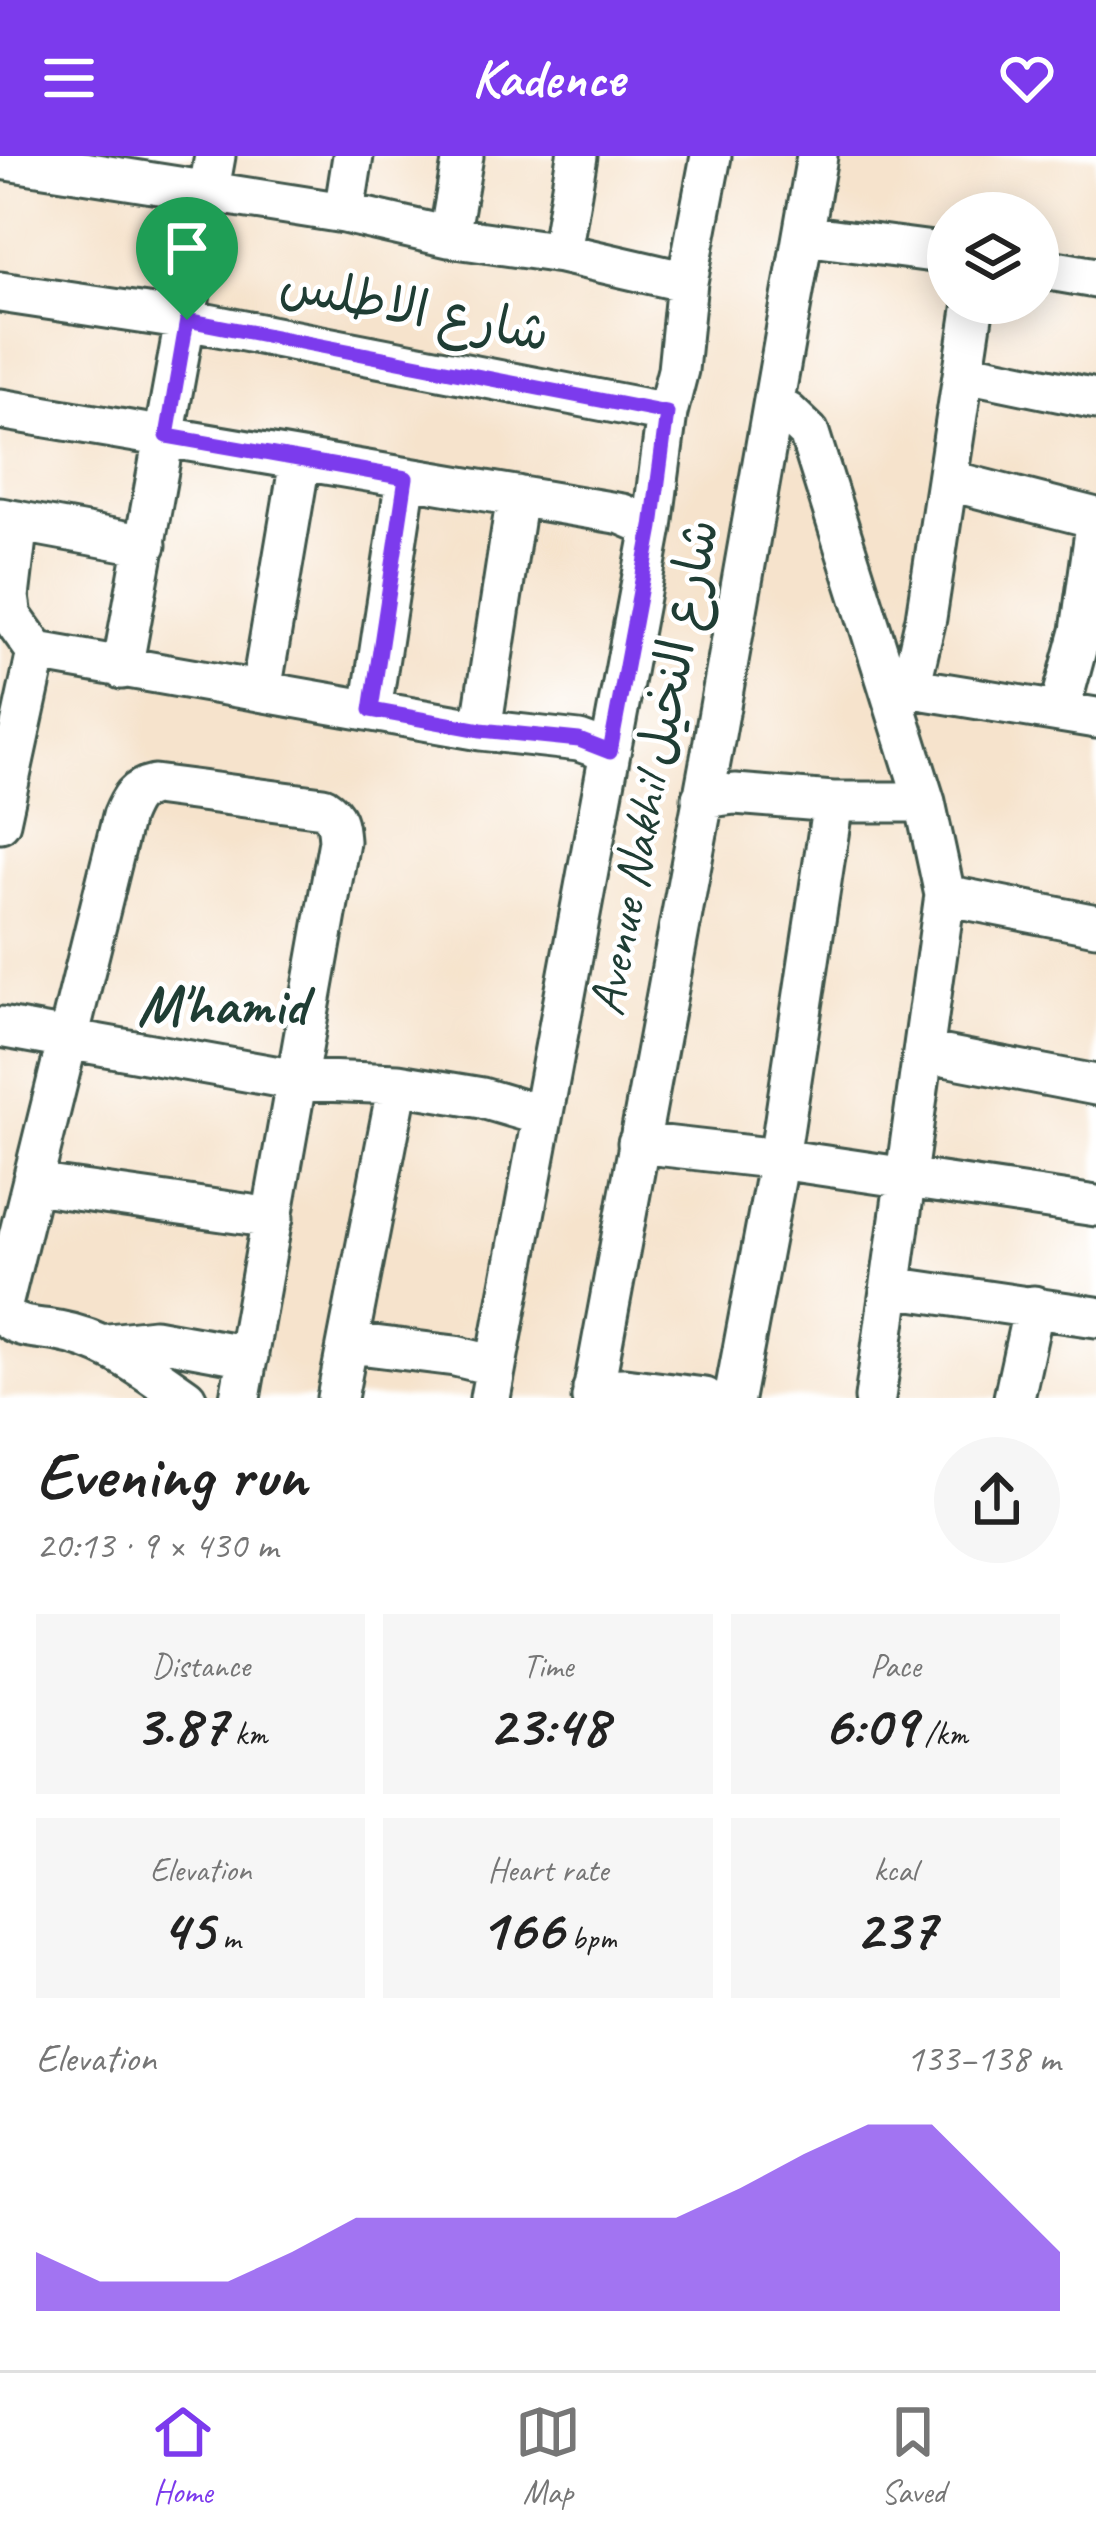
<!DOCTYPE html>
<meta charset="utf-8">
<style>
:root{--surface:#fff;--page:#f6f6f6;--text:#222;--muted:#767676;--line:#e0e0e0;--accent:#7c3aed}
body{margin:0;font-family:Caveat,"Playpen Sans Arabic",sans-serif;background:var(--page);color:var(--text);height:100vh;display:flex;flex-direction:column;font-size:45px;white-space:nowrap}
*{box-sizing:border-box;margin:0}
p{font-size:39px;color:var(--muted)}
.icon{flex:none;width:66px;height:66px;fill:none;stroke:currentColor;stroke-width:2;stroke-linecap:round;stroke-linejoin:round}
.map{position:relative;height:1242px;overflow:hidden}
.panel{display:flex;flex-direction:column;background:var(--surface);flex:1}
.panel>*{flex:none}
.buttons{position:absolute;left:927px;top:36px;display:grid;gap:24px}
.buttons a{display:grid;place-items:center;width:132px;height:132px;border-radius:50%;background:var(--surface);box-shadow:0 6px 30px #0003;font-size:60px}
.pin{position:absolute;display:grid;place-items:center;width:102px;height:102px;color:#fff;margin:-123px -51px;border-radius:50% 50% 50% 0;rotate:-45deg;box-shadow:0 0 12px #0007}
.pin .icon{rotate:45deg}
.round{display:grid;place-items:center;flex:none;width:126px;height:126px;border-radius:63px;background:var(--page)}
.head{display:flex;align-items:center;justify-content:space-between;height:204px;padding:0 36px}
h1{font-size:66px;font-weight:700;line-height:90px}
.figures{display:grid;grid-template-columns:repeat(3,1fr);gap:18px;height:204px;padding:12px 36px}
.figures div{display:grid;align-content:center;border-radius:0px;background:var(--page);text-align:center}
.figures b{font-size:60px;font-weight:700}
.figures small{font-size:33px;font-weight:400}
.figures p{font-size:33px}
.chart{height:336px;padding:24px 36px}
.chart p{display:flex;justify-content:space-between}
.chart svg{width:100%;height:216px;margin-top:12px;fill:var(--accent);opacity:.7}
header{display:flex;justify-content:space-between;align-items:center;height:156px;padding:0 36px;background:var(--accent);color:#fff;font-size:54px;font-weight:700}
.menu{display:flex;justify-content:space-around;align-items:center;height:168px;border-top:3px solid var(--line);background:var(--surface);font-size:33px;color:var(--muted)}
.menu a{display:grid;justify-items:center;gap:6px}
.menu .on{color:var(--accent)}
.map>svg:first-child{display:block}
.lines{fill:none;stroke-linecap:round;stroke-linejoin:round}
.minor-casing{stroke:#3f564b;stroke-width:45}
.minor{stroke:#fff;stroke-width:39}
.route-casing{stroke:#fff;stroke-width:24}
.route{stroke:#7c3aed;stroke-width:15}
.labels{text-anchor:middle;dominant-baseline:central;stroke-width:9;stroke-linejoin:round;paint-order:stroke}
.street-label{font-size:51px;fill:#1f3d34;stroke:#fff}
.quarter-label{font-size:57px;font-weight:bold;fill:#1f3d34;stroke:#fff}
</style>
<header><svg class="icon" aria-label="menu" viewBox="0 0 24 24"><path d="M4 6h16M4 12h16M4 18h16"/></svg>Kadence<svg class="icon" aria-label="heart" viewBox="0 0 24 24"><path d="M12 20l-8-8c-3-5 5-10 8-4 3-6 11-1 8 4z"/></svg></header>
<div class="map">
<svg width="1096" height="1242" viewBox="0 0 1096 1242">
<rect width="100%" height="100%" fill="#fff"/>
<filter id="ink" filterUnits="userSpaceOnUse"><feTurbulence type="fractalNoise" baseFrequency=".00833" numOctaves="2"/><feDisplacementMap in="SourceGraphic" scale="24" xChannelSelector="R" yChannelSelector="G"/><feConvolveMatrix kernelMatrix="1 2 1 2 8 2 1 2 1" color-interpolation-filters="sRGB"/></filter>
<filter id="wash" filterUnits="userSpaceOnUse"><feTurbulence type="fractalNoise" baseFrequency=".004" numOctaves="4" result="noise"/><feDisplacementMap in="SourceGraphic" scale="48" xChannelSelector="R" yChannelSelector="G"/><feGaussianBlur stdDeviation="2.7" result="paint"/><feColorMatrix in="noise" values="0 0 0 0 0 0 0 0 0 0 0 0 0 0 0 0 0 1.4 0 .05"/><feComposite in="paint" operator="in"/></filter>
<g filter="url(#wash)">
<rect width="100%" height="100%" fill="#f6e3cc"/>
</g>
<g filter="url(#ink)">
<g class="lines">
<defs>
<path id="minor" d="M0 3 344 57 449 81 561 97 687 126
M344 57 353 0
M804 79 948 98
M449 81 463 0
M561 97 577 0
M1038 112 1096 122
M0 136 187 164 667 257
M965 216 1096 243
M0 253 622 358 652 371
M772 261 788 257 809 277 925 646 945 739 875 1242
M947 324 1096 362
M0 362 146 389
M0 438 9 441 12 461 37 496 481 574 579 585 610 596
M9 441 18 365
M122 513 215 0
M888 528 1096 562
M910 532 926 462 974 147
M261 535 300 305
M371 554 406 322
M1059 556 1081 475 1096 369
M481 574 517 340
M702 642 735 638 833 646H925
M0 666 37 496
M945 739 1096 769
M0 871 296 924 398 928 482 942 540 959
M924 896 1096 929
M638 987 779 1003 1096 1050
M33 1028 273 1062
M891 1131 1096 1161
M350 1187 455 1200 496 1210
M109 1188 154 1183 248 1200
M593 1233 625 1232 705 1242
M186 1242C145 1214 109 1184 58 1175 38 1171 19 1174 4 1159L2 1149 123 660C130 643 135 633 154 629L323 651C337 660 338 668 339 685L240 1242
M337 1242 398 928
M490 1242 652 371 667 257 678 214 687 126 711 0
M592 1242 712 596 817 0
M734 1242 779 1003 833 646
M1014 1242 1034 1150"/>
</defs>
<use href="#minor" class="minor-casing"/>
<use href="#minor" class="minor"/>
</g>
</g>
<g class="lines" filter="url(#ink)">
<defs>
<path id="route" d="M187 164 667 257 652 371 610 596 579 584 481 574 371 554 406 322 167 280Z"/>
</defs>
<use href="#route" class="route-casing"/>
<use href="#route" class="route"/>
</g>
<g class="labels">
<g class="street-label">
<text transform="translate(415 152) rotate(11)">شارع الاطلس</text>
<text transform="translate(653 611) rotate(-79)">Avenue Nakhil شارع النخيل</text>
</g>
<g class="quarter-label">
<text x="222" y="849">M'hamid</text>
</g>
</g>
</svg>
<div class="buttons">
<a><svg class="icon" aria-label="layers" viewBox="0 0 24 24"><path d="M12 4l9 5-9 5-9-5zM3 14l9 5 9-5"/></svg></a>
</div>
<div class="pin" style="left:187px;top:164px;background:#1e9e55"><svg class="icon" aria-label="arrive" viewBox="0 0 24 24"><path d="M6 21V4h12l-3 4 3 4H6"/></svg></div>
</div>
<section class="panel">
<div class="head"><div><h1>Evening run</h1><p>20:13 · 9 × 430 m</p></div><a class="round"><svg class="icon" aria-label="share" viewBox="0 0 24 24"><path d="M12 15V3M7 8l5-5 5 5M5 13v7h14v-7"/></svg></a></div>
<div class="figures">
<div><p>Distance</p><b>3.87<small> km</small></b></div>
<div><p>Time</p><b>23:48</b></div>
<div><p>Pace</p><b>6:09<small> /km</small></b></div>
</div>
<div class="figures">
<div><p>Elevation</p><b>45<small> m</small></b></div>
<div><p>Heart rate</p><b>166<small> bpm</small></b></div>
<div><p>kcal</p><b>237</b></div>
</div>
<div class="chart"><p><span>Elevation</span>133–138 m</p>
<svg viewBox="0 0 160 44" preserveAspectRatio="none"><path d="M0 44V32L10 38L20 38L30 38L40 32L50 25L60 25L70 25L80 25L90 25L100 25L110 19L120 12L130 6L140 6L150 19L160 32V44z"/></svg>
</div>
</section>
<nav class="menu">
<a class="on"><svg class="icon" aria-label="home" viewBox="0 0 24 24"><path d="M3 11l9-7 9 7M6 9v11h12V9"/></svg>Home</a>
<a><svg class="icon" aria-label="map" viewBox="0 0 24 24"><path d="M3 6l6-2 6 2 6-2v14l-6 2-6-2-6 2zM9 4v14M15 6v14"/></svg>Map</a>
<a><svg class="icon" aria-label="saved" viewBox="0 0 24 24"><path d="M7 4h10v16l-5-4-5 4z"/></svg>Saved</a>
</nav>
